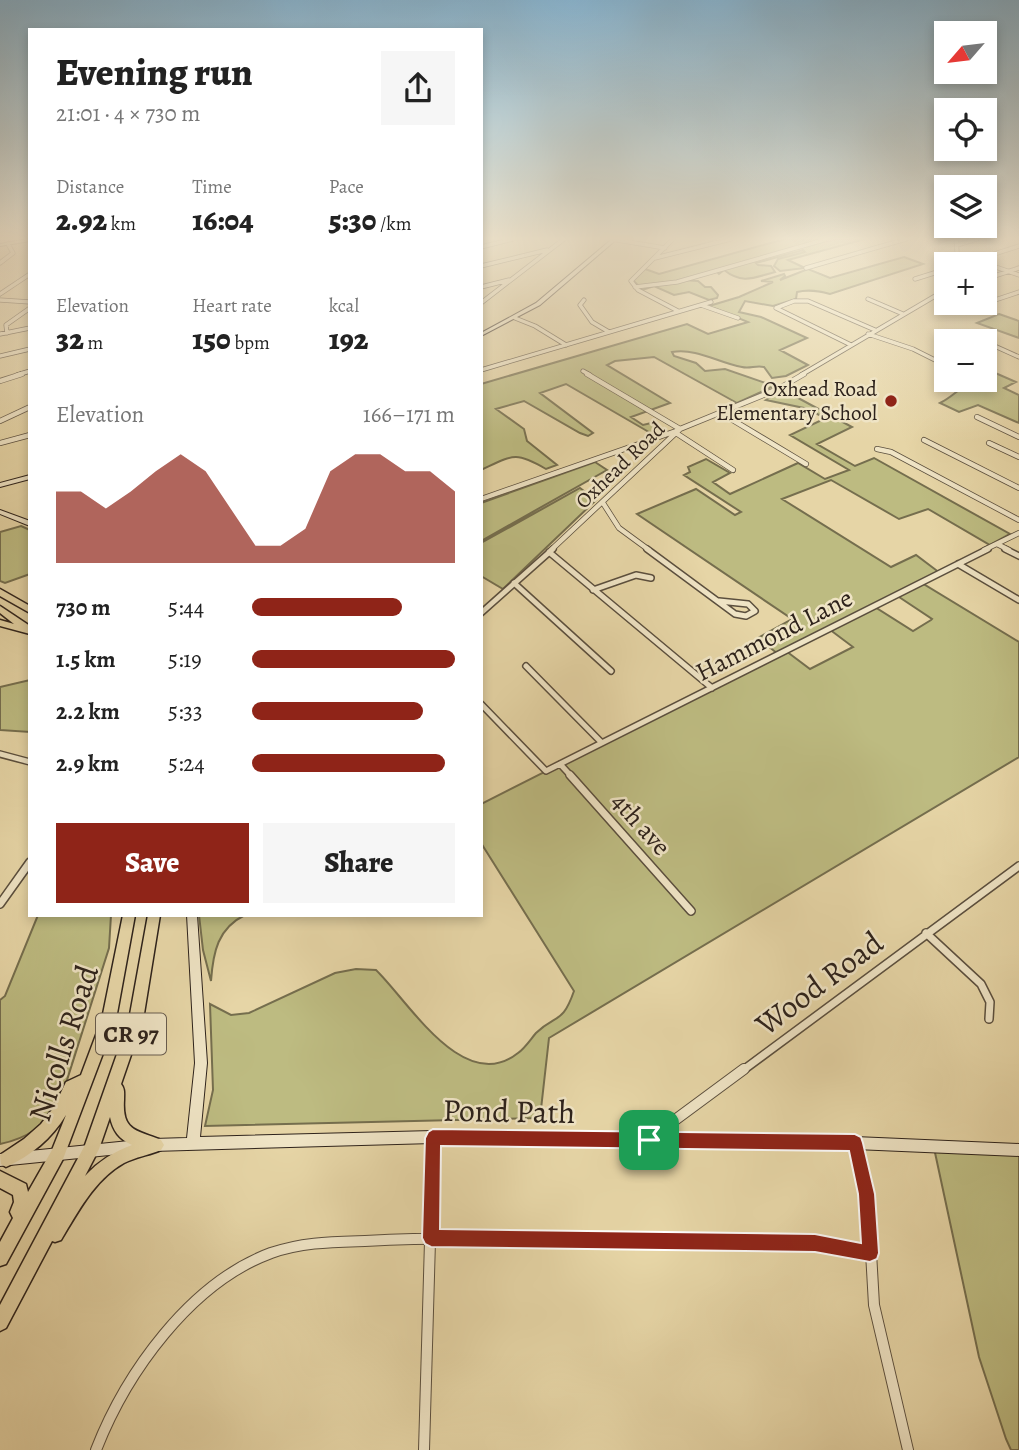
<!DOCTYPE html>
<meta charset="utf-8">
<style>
:root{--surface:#fff;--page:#f6f6f6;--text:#222;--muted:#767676;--accent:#8f2418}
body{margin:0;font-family:Alegreya,serif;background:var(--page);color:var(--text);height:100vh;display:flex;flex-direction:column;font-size:26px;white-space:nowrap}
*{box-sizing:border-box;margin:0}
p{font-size:23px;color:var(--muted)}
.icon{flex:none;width:38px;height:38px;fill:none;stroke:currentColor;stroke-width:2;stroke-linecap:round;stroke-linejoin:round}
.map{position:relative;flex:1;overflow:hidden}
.details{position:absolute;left:28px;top:28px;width:455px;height:889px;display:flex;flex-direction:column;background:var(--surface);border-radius:0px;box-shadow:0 4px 10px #0003}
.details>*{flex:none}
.needle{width:46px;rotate:242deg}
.fabs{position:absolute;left:934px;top:21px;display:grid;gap:14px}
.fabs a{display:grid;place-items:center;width:63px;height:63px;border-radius:0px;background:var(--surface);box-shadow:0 4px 10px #0003;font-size:35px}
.pin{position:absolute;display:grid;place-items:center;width:60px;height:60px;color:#fff;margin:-30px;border-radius:14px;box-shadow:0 4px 10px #0006}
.round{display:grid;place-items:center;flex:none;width:74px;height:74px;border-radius:0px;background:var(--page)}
.summary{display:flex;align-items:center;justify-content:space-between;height:119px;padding:0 28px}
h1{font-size:38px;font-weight:800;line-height:52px}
.metrics{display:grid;grid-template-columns:repeat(3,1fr);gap:10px;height:119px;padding:7px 28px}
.metrics div{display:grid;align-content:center}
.metrics b{font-size:30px;font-weight:800}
.metrics small{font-size:19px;font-weight:400}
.metrics p{font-size:19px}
.chart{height:196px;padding:14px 28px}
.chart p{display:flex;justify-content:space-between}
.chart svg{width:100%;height:126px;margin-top:7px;fill:var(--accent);opacity:.7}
.cta{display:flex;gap:14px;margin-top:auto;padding:14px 28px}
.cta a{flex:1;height:80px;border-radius:0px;background:var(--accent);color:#fff;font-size:28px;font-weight:800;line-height:80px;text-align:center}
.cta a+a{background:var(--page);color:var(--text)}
ul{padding:0 28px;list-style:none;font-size:23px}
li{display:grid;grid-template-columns:112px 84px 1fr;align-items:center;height:52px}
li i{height:18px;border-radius:9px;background:var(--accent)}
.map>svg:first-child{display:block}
.green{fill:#bdbb81;stroke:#756e4e;stroke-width:2;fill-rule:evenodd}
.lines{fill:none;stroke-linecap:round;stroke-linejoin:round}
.street-far4-casing{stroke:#5b4f3e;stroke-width:5}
.street-far3-casing{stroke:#5b4f3e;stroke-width:6}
.street-far2-casing{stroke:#5b4f3e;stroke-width:8}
.street-far1-casing{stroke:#5b4f3e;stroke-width:10}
.street-casing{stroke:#5b4f3e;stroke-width:12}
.secondary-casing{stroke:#2d221b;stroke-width:2}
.highway-casing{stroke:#2d221b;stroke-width:3}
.street-far4{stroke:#efe4c5;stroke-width:3.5}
.street-far3{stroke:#efe4c5;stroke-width:4.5}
.street-far2{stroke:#efe4c5;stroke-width:5}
.street-far1{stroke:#efe4c5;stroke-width:7}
.street{stroke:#efe4c5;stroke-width:10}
.secondary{fill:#efe4c5;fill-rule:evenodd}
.highway{fill:#e6d5a6;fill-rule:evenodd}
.route{fill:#8f2418;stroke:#fff;stroke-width:2;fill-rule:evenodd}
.poi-dot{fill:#8f2418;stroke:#efe4c5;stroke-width:2.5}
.labels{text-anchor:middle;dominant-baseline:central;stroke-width:5;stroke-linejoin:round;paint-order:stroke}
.far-poi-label{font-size:21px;fill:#2d221b;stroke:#efe4c5;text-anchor:end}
.far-street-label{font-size:21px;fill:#2d221b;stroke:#efe4c5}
.shield{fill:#efe4c5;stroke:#675c4e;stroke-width:2}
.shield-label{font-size:24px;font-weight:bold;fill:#2d221b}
.street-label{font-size:26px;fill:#2d221b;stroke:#efe4c5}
.near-street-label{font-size:32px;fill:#2d221b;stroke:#efe4c5}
</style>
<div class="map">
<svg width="1019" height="1450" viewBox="0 0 1019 1450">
<rect width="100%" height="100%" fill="#e6d5a6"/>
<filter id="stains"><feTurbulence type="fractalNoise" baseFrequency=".00286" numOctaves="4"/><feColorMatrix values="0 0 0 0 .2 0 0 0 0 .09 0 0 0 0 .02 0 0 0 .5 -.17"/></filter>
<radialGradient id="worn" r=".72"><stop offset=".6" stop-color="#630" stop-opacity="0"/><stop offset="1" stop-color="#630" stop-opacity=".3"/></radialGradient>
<path class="green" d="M785 239H865L788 260 805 268 780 271 774 266 778 259 805 252 803 250 756 263 758 265 771 266 775 272C755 277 743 285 724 270L719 274 716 271 683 280 698 281 705 287H711L718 295 717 298 709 300 689 292 674 295 654 286 642 290 633 280 645 269 659 274Z
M904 257 923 264 830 294C819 291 809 289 797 292L796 299 773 306 745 301 739 312 761 317 807 338 780 350 808 365 786 376 772 378 764 367C756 365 750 369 742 367 718 363 698 348 672 352L674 356 696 363 705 371 725 369 774 386 737 403 654 357 615 361 607 365 670 403 631 417 643 425 651 423 666 431 654 435 566 384 540 393 593 433 588 436 580 433 524 401 496 409 524 429 527 441 557 465 546 469C515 451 513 455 481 470V384L687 324 708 334 748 322 709 306 739 297 773 282 761 281 784 274 785 276 780 280 808 269 830 278Z
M999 314 1019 321V338L977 323Z
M993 372 1016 382 1004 388 1019 395V423L978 405 959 412 940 403C957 395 964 380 985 380V375Z
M787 392 852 427 817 444 855 466 874 458 1010 534 990 545 928 509 899 519 831 480 782 499 891 567 916 555 940 573 922 583 1019 642V757L549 1038 540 1118 205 1126 213 1090 210 1004 231 1015 249 1013 335 973 356 969 376 970C409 1002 464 1096 518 1053 525 1048 530 1040 536 1033 557 1013 562 1025 574 991L481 843V804L778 654 758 638 792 619 637 514 696 489 735 515 741 512 684 475 690 472 688 467 706 459 730 473 713 482 730 494 798 463 825 479 849 470 790 435 826 418 804 408 766 400 778 393ZM896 595 932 619 931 620 913 631 875 607ZM829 629 853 647 810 669 786 651Z
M595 462 607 470 481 541V503Z
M580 488 596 500 503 589 481 576V543Z
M21 526 30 530V574L5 583 0 581V532Z
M30 680V732L0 730V687Z
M38 915H111L109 948 60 1102C44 1126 29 1138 0 1144V1000L5 996Z
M199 915H245C218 928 213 952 211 981L203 950Z
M934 1148 1019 1152V1450H1011L1006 1439 979 1357Z"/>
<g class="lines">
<defs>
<path id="street-far4" d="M611 239 665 248
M673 239 631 281 638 290 678 311
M956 239 958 264
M957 245 977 239
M481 247 513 239
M655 258 731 239
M978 261 1019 275
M0 263 13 253 8 244
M963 264 1019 246
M481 266 547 250
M806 268 906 239
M915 279 947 269
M985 279 1019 268
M481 287 509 280
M635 287 677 282 827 239
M0 294 30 274
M868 299 903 314
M0 300 30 302
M584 300 580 305 592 322 609 332
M481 303 564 239
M701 305 738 318
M980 305 1019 292
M515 318 535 326 566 345
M7 333 6 325 30 308
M0 334 30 328
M868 334 913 349 947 366
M979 339 1019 357
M851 345 776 308 794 301H808L875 330
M0 356 30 349
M481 370 711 302
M583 371 590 375
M17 375 30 371
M801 375 947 289"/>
<path id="street-far3" d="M587 374 680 429
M0 381 22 374
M721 413 806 464
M977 417 1019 437
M0 421 30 407
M676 433 733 470
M924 440 1019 488
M0 443 30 435
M989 443 1019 457
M877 449 891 452 1019 520
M481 499 679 430
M603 503 619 528 649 550
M997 544 1009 550
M551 550 680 429 778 389 804 374
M984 550 1019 533"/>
<path id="street-far2" d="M647 549 735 614 746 616 755 611 748 604 719 601
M1005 549 1019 556
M549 552 712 688
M958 564 1019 600
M514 583 611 671
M593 590 636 575 651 578
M481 613 553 549
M526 666 601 742
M481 704 546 771 988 549
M0 754 30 762
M560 764 572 777"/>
<path id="street-far1" d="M570 775 691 911
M0 904 30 862
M926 933 981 984 990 1002 989 1019
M742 1071 1019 866"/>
<path id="street" d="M652 1137 744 1069
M855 1143 869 1217 874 1305 908 1450
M96 1450C126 1373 190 1283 271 1253 303 1242 332 1242 365 1241 407 1239 449 1238 492 1239 600 1240 707 1242 815 1243L870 1253
M424 1450 433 1137"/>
<path id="secondary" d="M27 239H30V241L0 246V244Z
M612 239H617L540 305 481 336V333L536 303Z
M30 475V479L0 487V483Z
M0 510 30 521V526L0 514Z
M187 915H197L207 1063 200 1137 433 1131 855 1137 1019 1144V1156L855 1149 433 1143 153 1151 149 1149 147 1145 149 1141 153 1139 187 1138 195 1063Z
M139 1140 143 1142 145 1146 143 1150 139 1152 0 1166V1154Z"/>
<path id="highway" d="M0 589 30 606V613L0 596Z
M0 606 30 626V634L0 626V620L14 624 0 613Z
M123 915H135L116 1019 63 1159 6 1264 0 1266V1242L13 1218 10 1212 14 1202 13 1195 0 1188V1171L26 1184 28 1192 52 1150 66 1115C52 1138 31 1156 6 1167L1 1164 0 1155 24 1139 41 1124 54 1107 66 1082 81 1075 102 1019Z
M148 915H160L143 1020 121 1084C125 1089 124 1093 124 1100 122 1132 137 1130 161 1140L164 1145 161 1150C149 1155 136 1157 124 1163 94 1180 78 1212 61 1240L55 1242 52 1241 6 1328 0 1331V1305L85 1145 129 1020ZM110 1117C113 1131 119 1139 132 1145 113 1152 99 1161 85 1176L99 1149Z"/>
</defs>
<use href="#street-far4" class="street-far4-casing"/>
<use href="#street-far3" class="street-far3-casing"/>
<use href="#street-far2" class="street-far2-casing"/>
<use href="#street-far1" class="street-far1-casing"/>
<use href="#street" class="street-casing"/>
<use href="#secondary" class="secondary-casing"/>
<use href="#highway" class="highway-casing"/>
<use href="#street-far4" class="street-far4"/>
<use href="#street-far3" class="street-far3"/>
<use href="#street-far2" class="street-far2"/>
<use href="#street-far1" class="street-far1"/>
<use href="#street" class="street"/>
<use href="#secondary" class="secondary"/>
<use href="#highway" class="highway"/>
</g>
<linearGradient id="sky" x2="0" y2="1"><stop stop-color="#88b5d1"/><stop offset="0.54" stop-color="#f4ecd7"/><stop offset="1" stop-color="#f4ecd7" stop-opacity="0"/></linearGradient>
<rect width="1019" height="442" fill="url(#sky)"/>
<path class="route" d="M433 1129 855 1134 861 1137 863 1143 875 1194 879 1253 877 1259 870 1262 815 1252 431 1247 425 1244 422 1238 425 1138 428 1132ZM441 1146 849 1151 858 1194 861 1243 815 1234 440 1229Z"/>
<circle class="poi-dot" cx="891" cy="401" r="7"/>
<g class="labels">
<g class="far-poi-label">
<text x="877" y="389">Oxhead Road<tspan x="877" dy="24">Elementary School</tspan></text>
</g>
<g class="far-street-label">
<text transform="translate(620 465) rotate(-44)">Oxhead Road</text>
</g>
<rect class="shield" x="96" y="1013.5" width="70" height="41" rx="5"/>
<g class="shield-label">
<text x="131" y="1034">CR 97</text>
</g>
<g class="street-label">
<text transform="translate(774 635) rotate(-27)">Hammond Lane</text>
<text transform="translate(641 824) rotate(48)">4th ave</text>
</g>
<g class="near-street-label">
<text transform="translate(819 983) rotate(-37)">Wood Road</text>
<text transform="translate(63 1043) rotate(-72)">Nicolls Road</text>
<text transform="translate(509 1111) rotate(1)">Pond Path</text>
</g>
</g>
<rect width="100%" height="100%" filter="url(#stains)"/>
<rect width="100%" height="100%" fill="url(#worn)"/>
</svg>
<div class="fabs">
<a><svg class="needle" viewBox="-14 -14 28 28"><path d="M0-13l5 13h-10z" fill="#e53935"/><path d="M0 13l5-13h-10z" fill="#767676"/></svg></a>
<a><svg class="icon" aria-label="locate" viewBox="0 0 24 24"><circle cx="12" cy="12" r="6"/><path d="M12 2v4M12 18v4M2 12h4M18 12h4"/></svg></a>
<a><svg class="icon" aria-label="layers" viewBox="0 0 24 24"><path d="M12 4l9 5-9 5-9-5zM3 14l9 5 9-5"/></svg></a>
<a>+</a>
<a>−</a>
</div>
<div class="pin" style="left:649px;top:1140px;background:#1e9e55"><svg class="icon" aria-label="arrive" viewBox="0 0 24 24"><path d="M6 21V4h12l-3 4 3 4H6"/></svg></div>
<section class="details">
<div class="summary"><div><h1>Evening run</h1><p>21:01 · 4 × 730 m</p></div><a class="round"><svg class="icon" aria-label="share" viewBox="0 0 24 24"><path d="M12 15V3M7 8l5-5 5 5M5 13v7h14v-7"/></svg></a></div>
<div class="metrics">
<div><p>Distance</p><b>2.92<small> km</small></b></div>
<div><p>Time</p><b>16:04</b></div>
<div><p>Pace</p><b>5:30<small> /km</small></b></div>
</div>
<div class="metrics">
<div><p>Elevation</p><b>32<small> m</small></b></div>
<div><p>Heart rate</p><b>150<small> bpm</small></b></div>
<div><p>kcal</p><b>192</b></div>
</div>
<div class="chart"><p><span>Elevation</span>166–171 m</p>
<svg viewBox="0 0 160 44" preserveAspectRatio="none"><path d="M0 44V19L10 19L20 25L30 19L40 12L50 6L60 12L70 25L80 38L90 38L100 32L110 12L120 6L130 6L140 12L150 12L160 19V44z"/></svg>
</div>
<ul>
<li><b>730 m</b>5:44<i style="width:74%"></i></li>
<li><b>1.5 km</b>5:19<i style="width:100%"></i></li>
<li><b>2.2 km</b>5:33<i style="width:84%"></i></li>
<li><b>2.9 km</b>5:24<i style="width:95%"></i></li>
</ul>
<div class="cta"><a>Save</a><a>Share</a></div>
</section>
</div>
